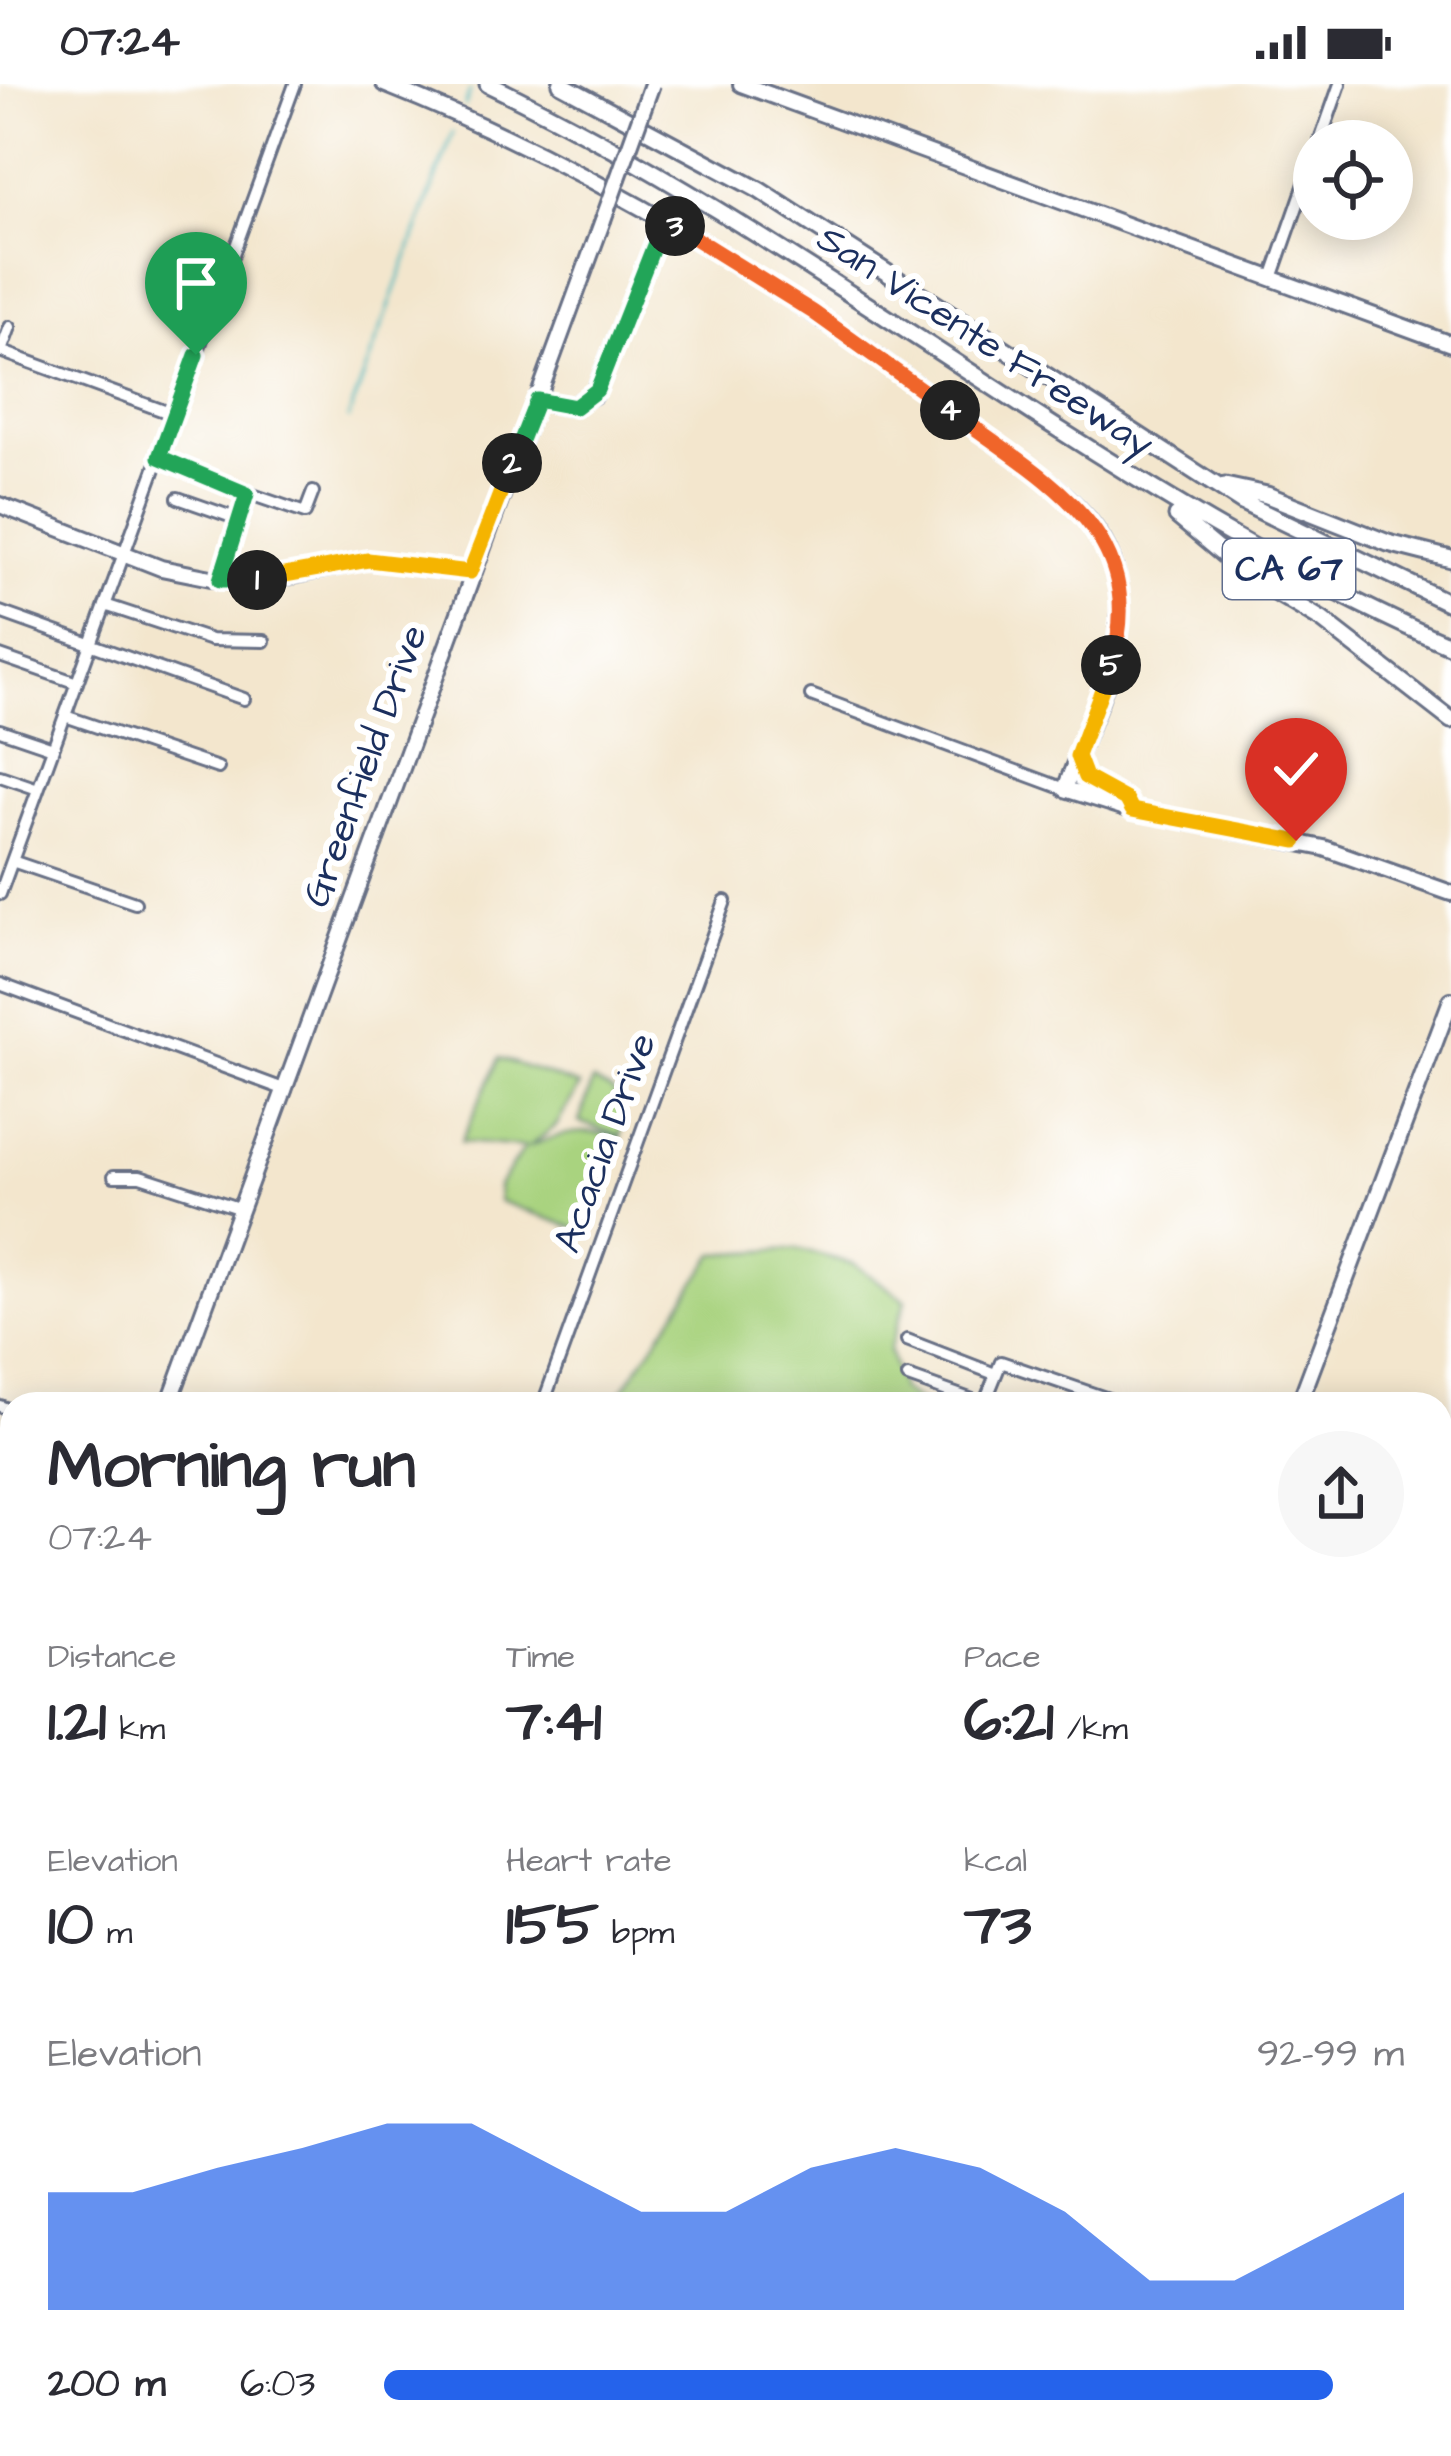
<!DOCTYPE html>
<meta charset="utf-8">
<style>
:root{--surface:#fff;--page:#f7f7f7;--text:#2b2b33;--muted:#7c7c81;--accent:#2563eb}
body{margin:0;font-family:"Architects Daughter",sans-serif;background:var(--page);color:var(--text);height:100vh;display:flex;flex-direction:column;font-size:45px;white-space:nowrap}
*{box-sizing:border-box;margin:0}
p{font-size:39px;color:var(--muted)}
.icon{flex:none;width:66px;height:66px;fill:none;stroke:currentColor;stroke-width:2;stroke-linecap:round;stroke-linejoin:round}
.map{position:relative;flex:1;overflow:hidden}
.sheet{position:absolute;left:0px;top:1308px;width:1452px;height:1065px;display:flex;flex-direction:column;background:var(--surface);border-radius:36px 36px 0 0;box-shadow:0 6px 30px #0003}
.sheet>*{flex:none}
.controls{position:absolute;left:1293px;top:36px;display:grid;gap:24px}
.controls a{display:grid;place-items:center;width:120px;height:120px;border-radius:50%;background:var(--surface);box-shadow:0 6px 30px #0003;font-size:60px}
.pin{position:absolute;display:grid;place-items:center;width:102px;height:102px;color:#fff;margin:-123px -51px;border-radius:50% 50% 50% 0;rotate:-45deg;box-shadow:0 0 12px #0007}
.pin .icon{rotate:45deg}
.km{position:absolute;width:60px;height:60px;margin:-30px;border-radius:50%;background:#222;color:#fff;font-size:33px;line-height:60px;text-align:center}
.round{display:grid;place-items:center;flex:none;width:126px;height:126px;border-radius:63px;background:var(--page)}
.summary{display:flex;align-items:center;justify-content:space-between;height:204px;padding:0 48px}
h1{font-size:66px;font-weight:800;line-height:90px}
.figures{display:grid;grid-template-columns:repeat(3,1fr);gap:18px;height:204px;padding:12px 48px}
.figures div{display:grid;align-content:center}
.figures b{font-size:60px;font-weight:800}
.figures small{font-size:33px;font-weight:400}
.figures p{font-size:33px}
.chart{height:336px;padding:24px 48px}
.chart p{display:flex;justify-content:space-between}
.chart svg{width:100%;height:216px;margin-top:12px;fill:var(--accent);opacity:.7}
ul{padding:0 48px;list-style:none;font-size:39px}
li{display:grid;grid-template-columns:192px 144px 1fr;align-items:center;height:90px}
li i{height:30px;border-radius:15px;background:var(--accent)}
.status{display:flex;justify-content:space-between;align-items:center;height:84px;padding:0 60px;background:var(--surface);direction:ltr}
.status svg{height:33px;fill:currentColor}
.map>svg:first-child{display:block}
.green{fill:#a9d37f;stroke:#62816e;stroke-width:3}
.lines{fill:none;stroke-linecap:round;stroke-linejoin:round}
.stream{stroke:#48b7bd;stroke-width:3}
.minor-casing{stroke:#676f85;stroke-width:16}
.major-casing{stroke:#676f85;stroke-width:20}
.highway-casing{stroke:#676f85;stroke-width:21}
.minor{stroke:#fff;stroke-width:10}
.major{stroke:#fff;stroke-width:14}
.highway{stroke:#fff;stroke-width:15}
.major-bridge-casing{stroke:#676f85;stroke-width:20;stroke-linecap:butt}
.major-bridge{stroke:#fff;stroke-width:14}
.split-1-casing{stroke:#fff;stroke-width:24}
.split-2-casing{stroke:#fff;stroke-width:24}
.split-3-casing{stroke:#fff;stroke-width:24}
.split-4-casing{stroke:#fff;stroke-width:24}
.split-5-casing{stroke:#fff;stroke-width:24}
.split-6-casing{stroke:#fff;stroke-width:24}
.split-1{stroke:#22a559;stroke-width:15}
.split-2{stroke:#f5b400;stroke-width:15}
.split-3{stroke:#22a559;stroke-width:15}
.split-4{stroke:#f0652b;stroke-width:15}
.split-5{stroke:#f0652b;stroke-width:15}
.split-6{stroke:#f5b400;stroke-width:15}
.labels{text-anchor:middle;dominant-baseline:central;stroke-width:12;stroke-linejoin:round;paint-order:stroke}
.shield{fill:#fff;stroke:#5f6d8e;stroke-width:3}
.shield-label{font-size:36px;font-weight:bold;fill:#1b2f5e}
.street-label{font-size:39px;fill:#1b2f5e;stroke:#fff}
</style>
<div class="status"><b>07:24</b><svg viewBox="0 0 49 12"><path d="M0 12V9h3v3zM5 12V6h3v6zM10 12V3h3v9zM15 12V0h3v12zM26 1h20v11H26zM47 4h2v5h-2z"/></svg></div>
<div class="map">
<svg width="1451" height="2372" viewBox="0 0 1451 2372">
<rect width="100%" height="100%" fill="#fff"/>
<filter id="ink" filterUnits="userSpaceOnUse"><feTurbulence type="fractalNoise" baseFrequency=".00833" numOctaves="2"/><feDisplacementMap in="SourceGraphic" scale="24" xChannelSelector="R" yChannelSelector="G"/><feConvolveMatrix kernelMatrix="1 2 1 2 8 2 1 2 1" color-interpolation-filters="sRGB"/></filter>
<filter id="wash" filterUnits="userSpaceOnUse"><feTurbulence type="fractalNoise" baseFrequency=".004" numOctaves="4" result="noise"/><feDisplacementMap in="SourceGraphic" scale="48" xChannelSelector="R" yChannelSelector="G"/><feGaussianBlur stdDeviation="2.7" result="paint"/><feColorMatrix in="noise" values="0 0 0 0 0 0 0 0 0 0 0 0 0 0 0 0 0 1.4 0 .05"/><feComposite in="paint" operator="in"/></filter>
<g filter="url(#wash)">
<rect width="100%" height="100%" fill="#f3e6cd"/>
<path class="green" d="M499 974 580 1002 556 1042 528 1063C560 1049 587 1042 621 1055L583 1147 499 1117 498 1102 525 1063 461 1058Z
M593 997 613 1007 623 1029 621 1052 579 1038Z
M797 1165 854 1180 906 1216 889 1266 901 1306 923 1320H621V1309L715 1170Z"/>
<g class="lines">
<path class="stream" d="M465 22 470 7
M348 335 453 48"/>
</g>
</g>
<g filter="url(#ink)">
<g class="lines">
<defs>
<path id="minor" d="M1320 57 1340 0
M1272 194 1314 74
M0 267 175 331
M1 267 10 243
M159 373 247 409 221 496
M247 409 305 429 313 408
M178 414 238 435
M105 521 211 556 264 557
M0 528 244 615
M0 572 77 599
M811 611 1065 705
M65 632 218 684
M0 646 53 664
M0 692 38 705
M12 777 135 819
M0 810 295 0
M0 900 286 1006
M114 1092H140L241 1125
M907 1256 995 1290
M908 1293 984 1320
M543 1320 725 817
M984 1320 1001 1278 1123 1320
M0 1322 12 1327
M1440 1458 1451 1462
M1440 1550 1451 1554
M1440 1640 1451 1644
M1440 1756 1451 1760
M1440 1849 1451 1853
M1440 1938 1451 1942
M0 1990 12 1995
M0 2107 12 2111
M0 2278 12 2282
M1440 2327 1451 2331
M1075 2361 1106 2372
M154 2372 157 2361
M406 2372 410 2361
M582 2372 584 2361
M766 2372 770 2361
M913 2372 917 2361"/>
<path id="major" d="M384 0C599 85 795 209 979 347 1027 384 1093 418 1113 479 1138 554 1090 635 1065 705L1132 726 1324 764 1451 809
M741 0 1451 260
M537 316 570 323 594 311 664 136
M0 421 161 484 221 496 291 492 368 476 470 488
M1077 672 1085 693 1127 716 1132 726
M169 1320 603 136
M1299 1320 1451 916
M0 1626 12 1635
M0 1792 12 1757"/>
<path id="highway" d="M488 0C825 162 1107 413 1451 562
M561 0 759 106 1242 418 1451 520
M1225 402 1267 411 1388 459 1451 475
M1177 432 1250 493 1322 536 1451 636"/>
</defs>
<use href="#minor" class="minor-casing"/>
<use href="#major" class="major-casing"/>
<use href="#highway" class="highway-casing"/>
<use href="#minor" class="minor"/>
<use href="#major" class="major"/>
<use href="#highway" class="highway"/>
<defs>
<path id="major-bridge" d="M603 136 652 0"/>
</defs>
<use href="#major-bridge" class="major-bridge-casing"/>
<use href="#major-bridge" class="major-bridge"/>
</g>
</g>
<g class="lines" filter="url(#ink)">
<defs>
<path id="split-1" d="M196 271 159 373 247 410 220 496H257"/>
<path id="split-2" d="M257 496 368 476 470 488 512 379"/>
<path id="split-3" d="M512 379 537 316 575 323 597 306 664 136 675 142"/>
<path id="split-4" d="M675 142 813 228 950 326"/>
<path id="split-5" d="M950 326C1040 393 1154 448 1111 581"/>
<path id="split-6" d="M1111 581 1077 672 1085 693 1127 716 1132 726 1296 757"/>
</defs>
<use href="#split-1" class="split-1-casing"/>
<use href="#split-2" class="split-2-casing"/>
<use href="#split-3" class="split-3-casing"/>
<use href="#split-4" class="split-4-casing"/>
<use href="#split-5" class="split-5-casing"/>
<use href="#split-6" class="split-6-casing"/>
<use href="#split-1" class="split-1"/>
<use href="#split-2" class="split-2"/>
<use href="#split-3" class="split-3"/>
<use href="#split-4" class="split-4"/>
<use href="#split-5" class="split-5"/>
<use href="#split-6" class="split-6"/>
</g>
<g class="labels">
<rect class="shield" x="1223" y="455" width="132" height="60" rx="9"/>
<g class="shield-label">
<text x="1289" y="485">CA 67</text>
</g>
<g class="street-label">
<text transform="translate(985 258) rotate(33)">San Vicente Freeway</text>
<text transform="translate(366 682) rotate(-70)">Greenfield Drive</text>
<text transform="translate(606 1059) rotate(-70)">Acacia Drive</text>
</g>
</g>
</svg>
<div class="controls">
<a><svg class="icon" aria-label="locate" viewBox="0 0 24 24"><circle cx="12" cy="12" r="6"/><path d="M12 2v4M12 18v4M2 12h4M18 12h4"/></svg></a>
</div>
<div class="pin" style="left:196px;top:271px;background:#1e9e55"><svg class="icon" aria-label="arrive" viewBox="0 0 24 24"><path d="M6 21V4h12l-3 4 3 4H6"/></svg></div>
<div class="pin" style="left:1296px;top:757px;background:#d93025"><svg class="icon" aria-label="check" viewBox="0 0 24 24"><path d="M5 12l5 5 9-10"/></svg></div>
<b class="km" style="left:257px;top:496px">1</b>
<b class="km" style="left:512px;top:379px">2</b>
<b class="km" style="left:675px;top:142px">3</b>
<b class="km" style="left:950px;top:326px">4</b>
<b class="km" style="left:1111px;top:581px">5</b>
<section class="sheet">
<div class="summary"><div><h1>Morning run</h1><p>07:24</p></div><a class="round"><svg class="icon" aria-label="share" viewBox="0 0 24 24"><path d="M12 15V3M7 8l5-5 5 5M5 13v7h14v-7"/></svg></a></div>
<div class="figures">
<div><p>Distance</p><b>1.21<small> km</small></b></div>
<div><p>Time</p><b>7:41</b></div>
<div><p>Pace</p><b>6:21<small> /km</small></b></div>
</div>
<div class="figures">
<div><p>Elevation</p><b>10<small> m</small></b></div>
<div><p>Heart rate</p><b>155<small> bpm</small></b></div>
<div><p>kcal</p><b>73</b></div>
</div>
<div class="chart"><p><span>Elevation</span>92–99 m</p>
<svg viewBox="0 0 160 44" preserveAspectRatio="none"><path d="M0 44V20L10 20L20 15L30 11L40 6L50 6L60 15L70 24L80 24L90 15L100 11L110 15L120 24L130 38L140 38L150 29L160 20V44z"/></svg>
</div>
<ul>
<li><b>200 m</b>6:03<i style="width:93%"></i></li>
</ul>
</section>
</div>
